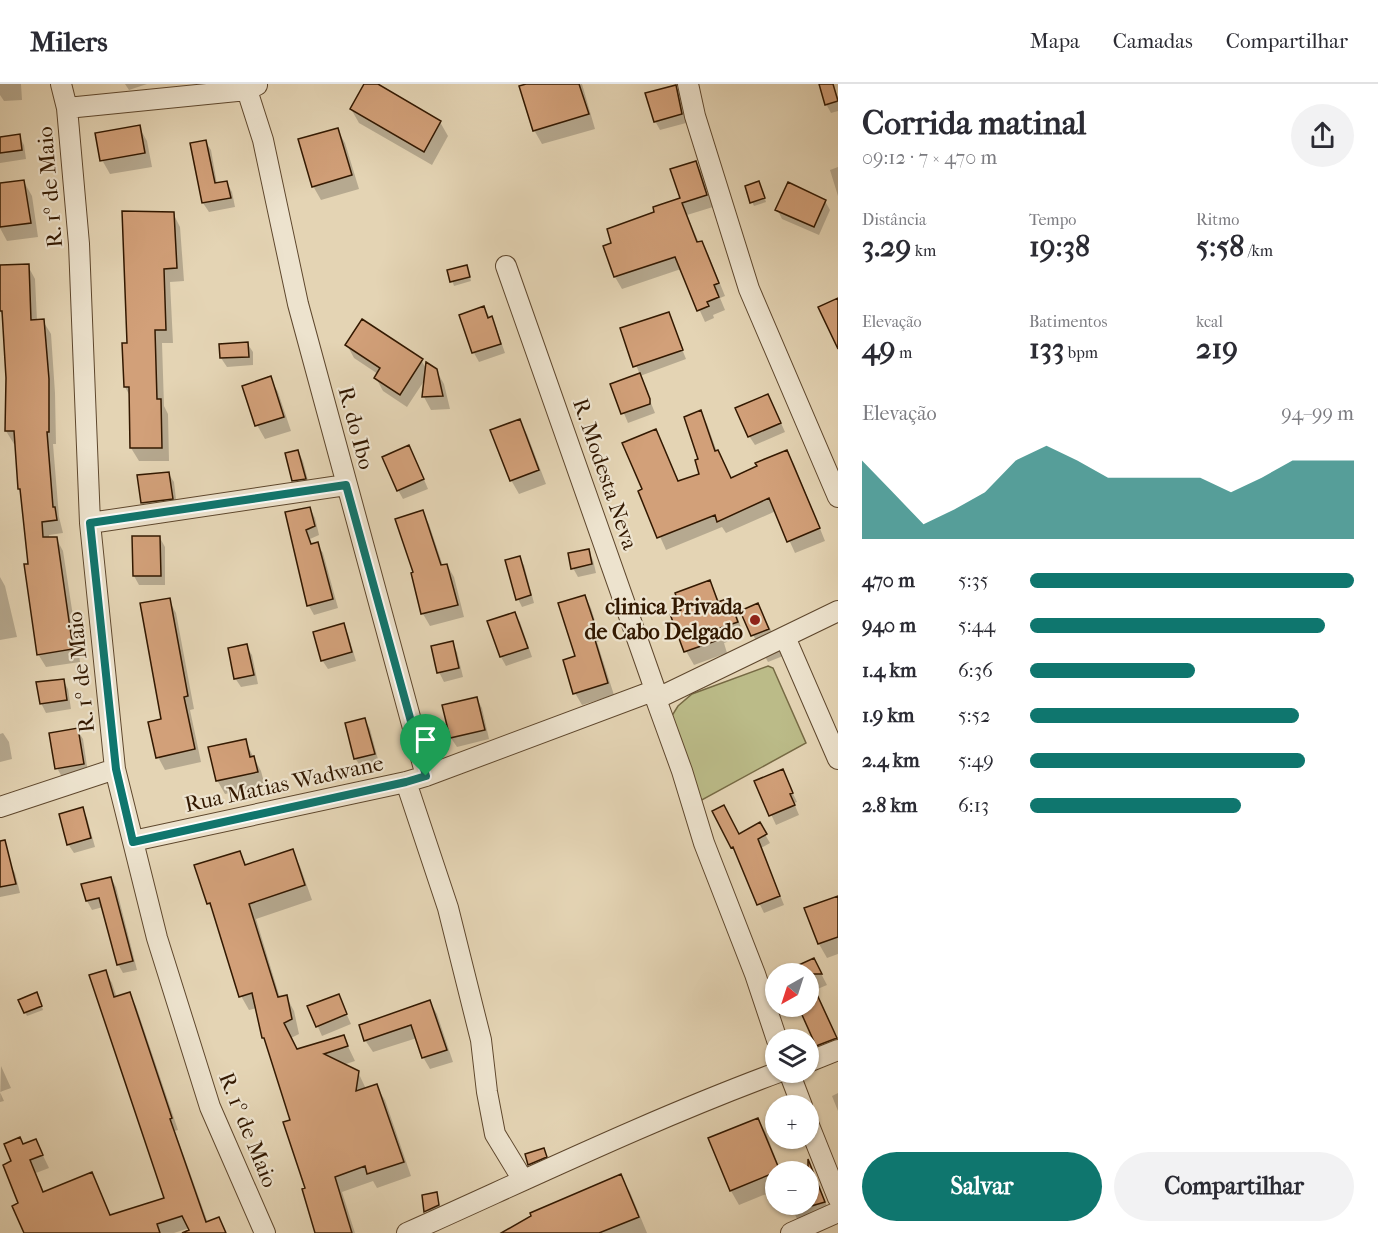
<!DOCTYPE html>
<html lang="pt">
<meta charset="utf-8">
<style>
:root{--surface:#fff;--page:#f2f2f3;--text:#2b2b33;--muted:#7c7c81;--line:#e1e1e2;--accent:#0f766e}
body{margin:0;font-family:"IM FELL French Canon",serif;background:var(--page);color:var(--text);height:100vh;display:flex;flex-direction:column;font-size:22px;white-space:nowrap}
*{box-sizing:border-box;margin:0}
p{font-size:20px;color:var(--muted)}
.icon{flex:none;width:33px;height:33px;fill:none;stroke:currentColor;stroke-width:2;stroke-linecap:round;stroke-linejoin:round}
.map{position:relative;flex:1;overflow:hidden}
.details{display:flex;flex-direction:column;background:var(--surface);width:540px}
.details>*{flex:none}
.needle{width:39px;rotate:219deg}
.fabs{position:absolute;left:765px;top:879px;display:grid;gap:12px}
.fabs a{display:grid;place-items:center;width:54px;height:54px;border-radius:50%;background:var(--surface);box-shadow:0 2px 4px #0004;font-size:30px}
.pin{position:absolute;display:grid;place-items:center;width:51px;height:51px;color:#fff;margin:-62px -26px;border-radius:50% 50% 50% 0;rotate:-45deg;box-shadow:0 0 6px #0007}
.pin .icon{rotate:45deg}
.round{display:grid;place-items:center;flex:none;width:63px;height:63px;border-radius:32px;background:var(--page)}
.overview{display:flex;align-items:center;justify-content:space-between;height:102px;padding:0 24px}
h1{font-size:33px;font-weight:700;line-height:45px}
.figures{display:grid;grid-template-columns:repeat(3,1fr);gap:9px;height:102px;padding:6px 24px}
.figures div{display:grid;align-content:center}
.figures b{font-size:30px;font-weight:700}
.figures small{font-size:16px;font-weight:400}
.figures p{font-size:16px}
.chart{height:168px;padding:12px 24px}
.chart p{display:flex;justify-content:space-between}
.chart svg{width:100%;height:108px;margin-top:6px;fill:var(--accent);opacity:.7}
.cta{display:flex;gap:12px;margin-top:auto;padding:12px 24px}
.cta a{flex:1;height:69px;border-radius:36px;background:var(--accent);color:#fff;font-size:24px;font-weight:700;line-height:69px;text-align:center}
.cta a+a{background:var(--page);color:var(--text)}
ul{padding:0 24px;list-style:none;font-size:20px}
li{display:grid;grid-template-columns:96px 72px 1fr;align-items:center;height:45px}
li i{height:15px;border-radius:8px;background:var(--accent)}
header{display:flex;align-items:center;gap:36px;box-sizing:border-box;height:84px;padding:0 30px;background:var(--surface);border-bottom:2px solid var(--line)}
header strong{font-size:28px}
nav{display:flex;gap:33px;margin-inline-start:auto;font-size:21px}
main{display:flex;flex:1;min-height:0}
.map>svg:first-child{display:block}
.green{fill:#bb8;stroke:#766a44;stroke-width:1.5}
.shadow{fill:#0003}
.building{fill:#d2a079;stroke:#321800;stroke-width:1.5}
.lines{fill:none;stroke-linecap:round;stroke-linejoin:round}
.minor-casing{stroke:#5e472d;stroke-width:22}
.minor{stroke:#ede3ce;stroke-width:20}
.route-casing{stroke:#fff;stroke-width:12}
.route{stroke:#0f766e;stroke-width:8}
.poi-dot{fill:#8f2418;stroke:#ede3ce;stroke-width:2}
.labels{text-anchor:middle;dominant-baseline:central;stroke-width:4.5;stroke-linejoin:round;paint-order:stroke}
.street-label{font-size:22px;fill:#321800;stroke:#ede3ce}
.poi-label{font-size:22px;font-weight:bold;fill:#321800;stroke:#ede3ce;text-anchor:end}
</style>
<header>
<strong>Milers</strong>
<nav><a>Mapa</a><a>Camadas</a><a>Compartilhar</a></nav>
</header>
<main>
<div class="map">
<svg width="838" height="1149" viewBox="0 0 838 1149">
<rect width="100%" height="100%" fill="#e4d4b4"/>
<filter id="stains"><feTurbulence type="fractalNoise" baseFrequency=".00333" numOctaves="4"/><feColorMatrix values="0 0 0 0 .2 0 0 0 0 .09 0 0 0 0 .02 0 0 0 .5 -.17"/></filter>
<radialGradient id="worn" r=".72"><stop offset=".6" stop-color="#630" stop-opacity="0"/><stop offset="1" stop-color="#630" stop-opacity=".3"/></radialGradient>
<path class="green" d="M768 582 773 584 806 659 700 717 668 638 678 622 692 610Z"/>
<path class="shadow" d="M0 0H21L22 16 4 17 0 11Z
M125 0H147L129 6Z
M366 0H375L440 38 448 52 432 81 359 39 351 25Z
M532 0H582L595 45 542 60 534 46Z
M820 0H833L838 14V27L831 29 826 20Z
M676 2 681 11 686 39 660 46 655 37Z
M139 43 147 57 152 83 110 90 102 76Z
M337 45 345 59 359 105 321 116 313 102Z
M19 52 24 61 26 75 0 79V55Z
M205 57 211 66 217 100 227 99 232 108 235 123 209 128 203 119 192 60Z
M696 79 703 91 713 123 687 131 699 159 701 158 708 170 725 212 720 214 725 226 713 231 714 234 705 238 681 185 622 205 615 193 613 160 656 129 682 115Z
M838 83V112L830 86Z
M24 98 32 112 38 153 7 157 0 144V101Z
M761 103 766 118 754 122 752 118Z
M825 117 830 126 819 151 782 135 777 125Z
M173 129 180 143 184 197 170 198 173 259H162L164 322 168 330 169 377H139L131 364 130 312 125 303 128 261Z
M28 182 35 195 37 237H43L51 250 55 309 56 360H53L59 433 63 449 49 451V454H56L63 467 80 578 46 583 38 570 21 409 19 405 16 360H14L6 347 8 294 4 234 0 227V183Z
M467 182 471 197 454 202 449 187Z
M484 224 496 243 505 269 479 278 474 269 461 231Z
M668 230 686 275 640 292 655 329 628 339 612 301 640 291 622 245Z
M247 259 253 268V281L227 283 221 274 220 261Z
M347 261 421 276 427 286H436L444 300 450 325 431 326 424 313 426 294 407 323 383 307 376 294 378 290 354 274Z
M270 294 278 308 291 347 265 355 257 341Z
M773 321 785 348 755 361 749 352Z
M700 327 707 340 717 368 732 395 787 368 794 380 825 457 795 469 776 427 726 449 722 443 666 466 640 408 644 406 655 347 679 398 701 391Z
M519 336 527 350 546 400 519 410 511 396Z
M298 367 303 377 310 404 299 405 293 396Z
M414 372 428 405 403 415 398 406Z
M168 389 174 398 177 424 147 428 142 419 139 393Z
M310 424 315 434 319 451 310 455 312 461 317 460 323 469 338 524 314 531 309 522 287 429Z
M422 428 429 440 443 482 447 481 454 493 464 533 430 542 423 530 414 489Z
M160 454 165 463V501H139L134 492Z
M588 467 593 476 596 489 578 493 573 484Z
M519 474 524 481 534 519 522 523 518 515Z
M0 493 5 502 17 553 0 556Z
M710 498 720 519 728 516 736 529 744 552 724 559 727 569 694 581 686 567 672 531 683 527Z
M585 512 591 524 601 556 597 558 614 611 582 621 575 609 576 573Z
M169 516 176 529 194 625 190 626 201 678 165 686 158 673 163 636Z
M757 521 772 548 783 572 768 578 753 551Z
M514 529 520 538 532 573 506 582 501 573 489 538Z
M343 541 348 550 356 577 328 585 322 576Z
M452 559 457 568 463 593 444 598 439 588Z
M246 562 252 571 258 600 241 603 235 594Z
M63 596 68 605 71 625 46 629 41 619Z
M477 615 482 624 489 655 457 663 451 654 444 622Z
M365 636 370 645 379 679 361 683 355 674Z
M77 646 83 655 88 689 62 693 57 684Z
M3 649 9 658 12 675 0 678V650Z
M245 657 261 687 265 702 225 710 217 696Z
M782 687 797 718 794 719 799 731 776 741 756 698Z
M82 725 87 734 95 763 74 769 68 760Z
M759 740 770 759 761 764 784 821 764 829 732 763 739 751Z
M292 767 300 782 312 816 256 835 280 914 286 912 294 927 299 950 291 954 297 967 343 952 355 977 343 981 358 988 366 1005 376 1002 385 1016 411 1092 377 1104 373 1097 342 1108 355 1149H317L292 1037 268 962 264 953 257 924 249 926 241 912 215 831 209 820 196 782 239 768 247 782Z
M0 774 10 780 15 789 20 809 0 813Z
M111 794 116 803 137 886 123 889 118 880 103 823 92 826 87 817 83 801Z
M838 813V870L827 874 819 860 806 825Z
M814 876 827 901 815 906 838 956V971L825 975 817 961 808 922V890Z
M105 887 112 899 117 914 129 910 136 922 178 1046 175 1047 208 1139 226 1149H191L189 1144 174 1149H26L13 1078 24 1062 36 1057 49 1084 36 1089 44 1109 91 1090 111 1132 165 1115Z
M338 911 351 940 322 952 309 923Z
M39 914 43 926 27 932 25 928Z
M430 918 437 930 453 978 430 985 423 973 417 954 373 968 365 956Z
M1 982 11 1004 0 1008 4 1017 0 1018Z
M838 1009V1027L832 1012Z
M758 1035 766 1049 781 1088H776V1106L739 1121 731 1107 710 1054Z
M543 1066 548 1075 535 1089 530 1080Z
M813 1088 829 1127 798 1137 790 1120H808V1090Z
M620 1092 630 1108 647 1149H504Z
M436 1110 441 1126 430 1131 424 1112Z"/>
<path class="building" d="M364 0H378L441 37 424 68 350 25Z
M526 0H579L589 30 533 47 519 2Z
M819 0H833L838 17 825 21Z
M676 1 682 30 654 38 645 9Z
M140 41 145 69 100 77 95 49Z
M338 44 352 91 312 103 298 55Z
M20 50 22 66 0 69V53Z
M206 56 215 99 227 97 231 114 202 119 190 59Z
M696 77 707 111 682 119 697 158 702 157 719 199 714 201 719 213 707 218 709 222 697 227 675 173 614 193 603 162 611 159 607 145 654 128 653 123 680 114 670 85Z
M24 96 31 139 0 143V99Z
M759 97 765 114 750 119 745 102Z
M788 98 826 116 814 143 775 126Z
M122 127 174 128 177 184 164 185 166 246H155L157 315H161L162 364H130L129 303H124L122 259H127Z
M29 180 31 236 44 235 49 295V348H47L53 423H55L57 436 42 438 43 453H57L73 565 37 571 24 480H28L20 405H18L14 347H5L6 294 2 227H0V181Z
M467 181 470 193 450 198 447 186Z
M838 214V265L818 223Z
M484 222 488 234 492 232 501 260 472 269 459 231Z
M669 228 683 266 633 283 620 244Z
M362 235 423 275 400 311 374 294 380 284 345 261Z
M248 258 249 273 220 274 219 260Z
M426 278 437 285 443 312 422 313Z
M640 289 650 315V320L621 330 610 300Z
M271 292 284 333 255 342 242 302Z
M768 310 781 339 748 353 735 324Z
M701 326 715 367 718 366 731 394 757 382 755 379 787 366 820 444 787 458 769 414 717 438 715 431 657 454 638 407 642 405 622 359 656 345 678 397 699 390 695 376 698 375 684 333Z
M520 335 539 386 510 397 490 346Z
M409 361 424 395 397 407 382 373Z
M298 366 306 395 292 397 285 369Z
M169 388 173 415 141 419 137 391Z
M310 423 315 442 306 446 311 460 318 458 333 515 307 522 285 428Z
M423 426 441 481 447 480 458 521 421 530 411 489 413 488 395 435Z
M132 452H160L161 492H133Z
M589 465 592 480 571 485 568 469Z
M520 472 531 511 516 516 505 476Z
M710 496 718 518 729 514 738 538 717 545 721 555 684 568 670 530 681 526 675 509Z
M585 511 596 544 592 546 608 599 573 610 563 576 575 572 558 519Z
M170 514 188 612 184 613 195 665 156 674 148 638 161 635 140 519Z
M758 519 769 545 751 552 740 527Z
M515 528 528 564 500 573 487 537Z
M344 539 352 568 321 577 313 548Z
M453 557 459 584 437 589 431 562Z
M247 560 254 591 234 595 228 564Z
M64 595 67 616 40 620 36 598Z
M477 613 485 646 450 654 442 621Z
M365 634 375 670 354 675 345 639Z
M78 644 84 680 55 685 49 649Z
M246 655 250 673 254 672 258 688 216 697 208 663Z
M783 685 793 709 790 710 795 721 769 732 754 697Z
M724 721 739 750 760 738 767 750 758 755 780 812 757 821 733 763 731 764 712 727Z
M83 723 91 754 67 761 59 730Z
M5 756 16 800 0 803V757Z
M293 765 305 801 249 820 278 913 287 911 292 935 284 939 297 965 344 951 348 962 324 970 359 987 356 1007 377 1000 404 1078 367 1090 365 1082 335 1093 352 1149H315L302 1105 305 1104 283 1038 290 1036 264 954H262L252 909 239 913 210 819 207 820 194 781 240 767 245 781Z
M111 793 133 877 117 881 99 814 86 817 81 800Z
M838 812V853L818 860 804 824Z
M814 874 822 890H779Z
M106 886 114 913 130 908 172 1034 170 1035 206 1138 219 1133 226 1149H182L189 1146 182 1132 157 1140 160 1149H24L12 1122 18 1119 3 1081 11 1077 4 1060 20 1053 23 1060 36 1055 43 1071 30 1076 43 1108 92 1088 110 1131 164 1114 89 891Z
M808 891 837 954 816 962 798 922H808Z
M37 908 42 922 24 929 18 916Z
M339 910 347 930 316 943 307 922Z
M430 916 447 966 422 974 411 941 364 957 359 941Z
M758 1034 780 1087 776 1088 730 1107 708 1054Z
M544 1064 547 1073 528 1081 525 1070Z
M808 1075 825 1118 808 1123Z
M621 1090 639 1133 599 1149H501L531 1132 530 1129Z
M437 1108 439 1121 424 1128 422 1111Z"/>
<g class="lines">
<defs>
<path id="minor" d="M61 0 67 24 79 160 90 439 115 685 157 854 210 1023 265 1149
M688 0 695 32 749 205 838 413
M247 6 263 56 298 220 426 692
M67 24 247 6 257 1
M506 182 658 614
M90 439 346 401
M785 553 838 675
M653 607 682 687 704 759 755 890 777 956
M406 698 448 824 481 956 487 1008 495 1050 523 1096
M0 723 115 685
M133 757 406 698 426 692 653 607 658 614 838 527
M808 978 838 966
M789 988 802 1022
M808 1039 838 1114
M407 1149C530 1094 652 1035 779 988
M791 1149 838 1128"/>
</defs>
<use href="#minor" class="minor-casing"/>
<use href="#minor" class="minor"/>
</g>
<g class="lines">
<defs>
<path id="route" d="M346 401 426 692 406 698 133 758 116 685 90 439Z"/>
</defs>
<use href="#route" class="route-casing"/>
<use href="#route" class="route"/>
</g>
<circle class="poi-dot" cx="755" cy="536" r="6"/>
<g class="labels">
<g class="street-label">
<text transform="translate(50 103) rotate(-95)">R. 1º de Maio</text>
<text transform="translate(356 344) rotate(75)">R. do Ibo</text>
<text transform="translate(605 390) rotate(71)">R. Modesta Neva</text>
<text transform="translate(81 588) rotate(-96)">R. 1º de Maio</text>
<text transform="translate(284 700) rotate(-12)">Rua Matias Wadwane</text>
<text transform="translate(248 1046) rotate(68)">R. 1º de Maio</text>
</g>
<g class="poi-label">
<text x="743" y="523">clinica Privada<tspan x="743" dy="25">de Cabo Delgado</tspan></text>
</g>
</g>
<rect width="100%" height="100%" filter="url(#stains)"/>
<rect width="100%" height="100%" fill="url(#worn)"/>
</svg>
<div class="fabs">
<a><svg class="needle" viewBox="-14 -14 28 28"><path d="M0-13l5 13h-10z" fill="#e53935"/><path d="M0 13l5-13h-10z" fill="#7c7c81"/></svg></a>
<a><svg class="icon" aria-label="layers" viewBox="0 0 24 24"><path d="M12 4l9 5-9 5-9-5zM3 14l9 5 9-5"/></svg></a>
<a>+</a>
<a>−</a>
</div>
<div class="pin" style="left:426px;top:692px;background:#1e9e55"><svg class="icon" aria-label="arrive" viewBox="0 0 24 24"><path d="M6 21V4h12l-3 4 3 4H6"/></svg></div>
</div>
<section class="details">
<div class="overview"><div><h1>Corrida matinal</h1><p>09:12 · 7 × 470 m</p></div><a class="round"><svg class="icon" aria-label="share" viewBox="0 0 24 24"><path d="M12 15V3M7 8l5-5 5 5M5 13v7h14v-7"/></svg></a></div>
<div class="figures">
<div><p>Distância</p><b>3.29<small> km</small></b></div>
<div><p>Tempo</p><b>19:38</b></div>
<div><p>Ritmo</p><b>5:58<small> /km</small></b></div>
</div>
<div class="figures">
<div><p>Elevação</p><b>49<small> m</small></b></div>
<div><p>Batimentos</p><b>133<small> bpm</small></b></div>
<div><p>kcal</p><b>219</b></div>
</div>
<div class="chart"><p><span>Elevação</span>94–99 m</p>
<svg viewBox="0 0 160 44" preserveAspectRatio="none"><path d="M0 44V12L10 25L20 38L30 32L40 25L50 12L60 6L70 12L80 19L90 19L100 19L110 19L120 25L130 19L140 12L150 12L160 12V44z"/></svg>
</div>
<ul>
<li><b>470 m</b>5:35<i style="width:100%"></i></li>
<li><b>940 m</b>5:44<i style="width:91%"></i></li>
<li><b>1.4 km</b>6:36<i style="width:51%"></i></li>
<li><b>1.9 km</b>5:52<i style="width:83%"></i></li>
<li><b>2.4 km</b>5:49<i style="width:85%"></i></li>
<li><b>2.8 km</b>6:13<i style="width:65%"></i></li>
</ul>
<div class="cta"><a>Salvar</a><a>Compartilhar</a></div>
</section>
</main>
